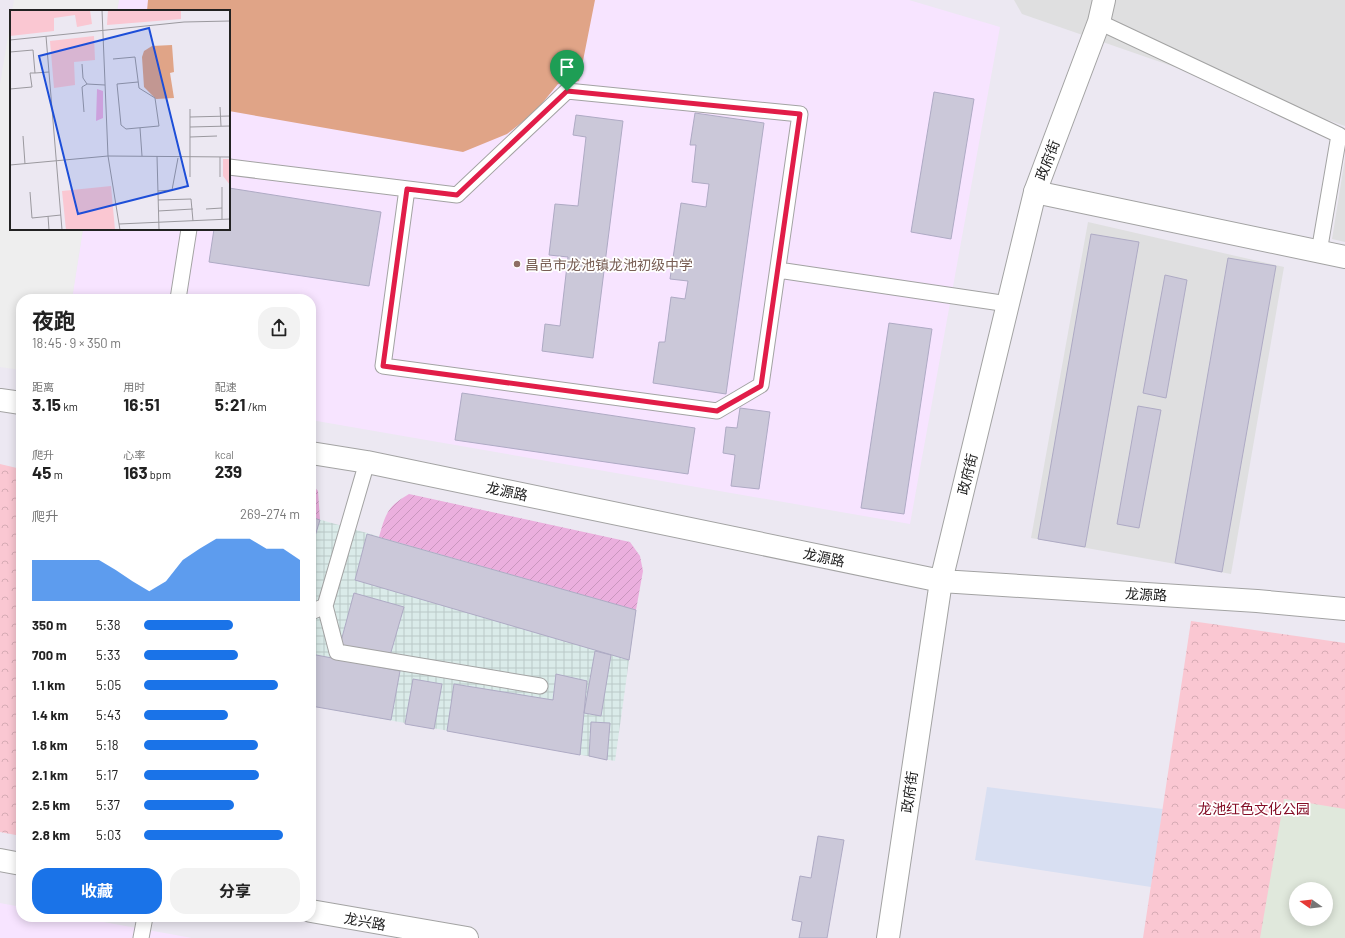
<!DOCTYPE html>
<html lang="zh">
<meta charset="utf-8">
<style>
:root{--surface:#fff;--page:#f2f2f2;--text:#222;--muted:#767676;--accent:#1a73e8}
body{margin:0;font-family:Barlow,"Noto Sans SC",sans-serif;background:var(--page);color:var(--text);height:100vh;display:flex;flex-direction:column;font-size:15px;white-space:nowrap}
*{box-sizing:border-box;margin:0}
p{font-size:13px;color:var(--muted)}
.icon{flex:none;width:22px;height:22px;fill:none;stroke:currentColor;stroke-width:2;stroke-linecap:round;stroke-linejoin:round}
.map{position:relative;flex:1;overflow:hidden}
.details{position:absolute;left:16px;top:294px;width:300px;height:628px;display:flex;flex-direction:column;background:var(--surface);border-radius:16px;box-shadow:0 2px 10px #0003}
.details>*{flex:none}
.needle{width:26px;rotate:284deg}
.controls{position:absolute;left:1289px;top:882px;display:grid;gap:8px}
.controls a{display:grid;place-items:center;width:44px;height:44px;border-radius:50%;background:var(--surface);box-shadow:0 2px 10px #0003;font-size:20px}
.pin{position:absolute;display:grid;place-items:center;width:34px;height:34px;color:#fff;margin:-41px -17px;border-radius:50% 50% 50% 0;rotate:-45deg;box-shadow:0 0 4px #0007}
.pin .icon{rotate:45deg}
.round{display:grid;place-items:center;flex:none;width:42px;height:42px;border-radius:16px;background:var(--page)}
.headline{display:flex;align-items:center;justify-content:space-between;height:68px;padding:0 16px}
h1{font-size:22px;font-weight:700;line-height:30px}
.figures{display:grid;grid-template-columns:repeat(3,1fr);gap:6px;height:68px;padding:4px 16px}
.figures div{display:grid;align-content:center}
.figures b{font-size:17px;font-weight:700}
.figures small{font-size:11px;font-weight:400}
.figures p{font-size:11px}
.chart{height:112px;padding:8px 16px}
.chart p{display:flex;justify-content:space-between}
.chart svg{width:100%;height:72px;margin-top:4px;fill:var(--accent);opacity:.7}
.button{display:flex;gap:8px;margin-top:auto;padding:8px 16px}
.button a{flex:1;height:46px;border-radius:16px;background:var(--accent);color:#fff;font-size:16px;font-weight:700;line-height:46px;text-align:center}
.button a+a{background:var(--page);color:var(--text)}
ul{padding:0 16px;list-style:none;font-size:13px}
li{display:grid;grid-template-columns:64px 48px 1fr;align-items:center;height:30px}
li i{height:10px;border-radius:5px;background:var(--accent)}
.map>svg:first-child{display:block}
.residential{fill:#dfdfe0}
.commercial{fill:#d8dff2}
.industrial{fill:url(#industrial-grid)}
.education{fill:#f7e4ff}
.park{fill:url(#park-crowns);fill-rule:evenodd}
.garden{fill:url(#garden-furrows)}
.pitch{fill:#e0a487}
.parking{fill:#eee}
.plaza{fill:#e0e8dc;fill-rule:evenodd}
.building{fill:#cbc8d9;stroke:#aeaac4}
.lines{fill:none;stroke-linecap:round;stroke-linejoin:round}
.service-casing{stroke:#a3a3a3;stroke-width:17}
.minor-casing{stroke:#a3a3a3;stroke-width:24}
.tertiary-casing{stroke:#a3a3a3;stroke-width:24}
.service{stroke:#fff;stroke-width:15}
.minor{stroke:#fff;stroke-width:22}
.tertiary{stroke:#fff;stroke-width:22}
.route-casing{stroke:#fff;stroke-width:8}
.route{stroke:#e11d48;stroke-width:5}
.education-dot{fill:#8d6e63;stroke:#fff;stroke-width:1.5}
.labels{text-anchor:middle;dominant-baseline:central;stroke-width:3.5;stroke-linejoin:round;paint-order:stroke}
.street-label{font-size:14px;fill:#222;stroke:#fff}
.education-label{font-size:14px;fill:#785e54;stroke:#fff;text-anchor:start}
.park-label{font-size:14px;fill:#830c25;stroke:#fff}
.inset-road{fill:none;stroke:#9b999f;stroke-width:1}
.view{fill:#1d4ed8;fill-opacity:0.15;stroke:#1d4ed8;stroke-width:2}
.inset-edge{fill:none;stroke:#222;stroke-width:2}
</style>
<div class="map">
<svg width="1345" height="938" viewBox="0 0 1345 938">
<defs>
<pattern id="industrial-grid" width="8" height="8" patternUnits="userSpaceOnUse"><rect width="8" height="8" fill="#daebe9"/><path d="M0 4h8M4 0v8" fill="none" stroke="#bbc9c8"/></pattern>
<pattern id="park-crowns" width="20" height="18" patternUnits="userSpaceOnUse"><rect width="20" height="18" fill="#fac7d2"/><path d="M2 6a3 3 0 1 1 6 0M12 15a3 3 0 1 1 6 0" fill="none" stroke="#d6abb4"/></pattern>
<pattern id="garden-furrows" width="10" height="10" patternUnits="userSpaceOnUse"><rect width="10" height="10" fill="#ebafde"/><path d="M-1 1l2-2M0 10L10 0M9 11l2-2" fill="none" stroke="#c996be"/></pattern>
</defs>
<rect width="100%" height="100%" fill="#ece8f2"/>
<path class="residential" d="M1014 0H1345V126L1022 14Z
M1345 158V242L1332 239Z
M1088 222 1284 267 1231 574 1031 538Z"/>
<path class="commercial" d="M987 787 1163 809 1151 887 975 860Z"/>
<path class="industrial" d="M311 517 636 610 615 761 311 706Z"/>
<path class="education" d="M119 0H909L1000 27 910 524 311 420V299H72L83 229H229V11H117Z
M0 903 21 907V917H76L192 938H0Z"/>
<path class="park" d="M0 464 21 469V836L0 832Z
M1191 621 1345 643V938H1143ZM1296 889H1326V919H1296Z"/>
<path class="garden" d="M311 483 318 491 320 520 311 517Z
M409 494 630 542 640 556 643 571 636 610 379 537C386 513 387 507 409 494Z"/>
<path class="pitch" d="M148 0H595L579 81 558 84 535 112 507 134 463 152 229 111V11H147Z"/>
<path class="parking" d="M14 0H119L117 11H12Z
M11 19V229H83L72 299H21V370L0 367V84Z"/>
<path class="plaza" d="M1284 799 1345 809V938H1260ZM1296 889H1326V919H1296Z"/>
<path class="building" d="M934 92 974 99 951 239 911 232Z
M695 113 764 123 726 394 653 383 659 342H665L671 297 685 299 688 281 670 279 681 203 706 207 709 184 692 182 696 145H690Z
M576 115 623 121 593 358 542 351 545 324 560 326 568 257 549 255 555 204 578 206 586 137 573 135Z
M229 188 381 212 369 286 209 262 214 229H229Z
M1091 234 1139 242 1085 547 1038 539Z
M1228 258 1276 266 1222 572 1175 563Z
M1165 275 1187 280 1166 398 1143 393Z
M889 323 932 329 904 514 861 508Z
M462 393 695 428 688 474 455 440Z
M1138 406 1161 410 1139 528 1117 524Z
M740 408 770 412 759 489 731 486 735 455 723 453 726 427 737 428Z
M311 517 320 520 311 549Z
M367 534 636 610 629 660 355 580Z
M354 593 404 607 389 659 340 645Z
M595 651 611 655 601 716 584 713Z
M311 654 400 671 391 720 311 706Z
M556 674 587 681 580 755 447 731 454 684 553 700Z
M413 679 442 684 434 729 405 724Z
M591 722 610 723 607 760 589 756Z
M818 836 844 840 827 938H799L802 922 792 920 800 876 811 878Z"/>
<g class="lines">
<defs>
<path id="service" d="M1099 22 1339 135 1319 252
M229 167 457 195 567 91 800 114 761 385 717 411 383 366 407 189
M778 270 1008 304
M178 299 189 229
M325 606 337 652 540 686
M311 612 325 606 367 462
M141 938 145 917"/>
<path id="minor" d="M1035 192 1345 257"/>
<path id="tertiary" d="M0 400 21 403
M311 453 367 462 941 581 1257 601 1345 609
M0 860 21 864
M311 911 467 938
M888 938 941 581 1035 192 1099 22 1104 0"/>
</defs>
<use href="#service" class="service-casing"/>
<use href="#minor" class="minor-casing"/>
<use href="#tertiary" class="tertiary-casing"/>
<use href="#service" class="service"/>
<use href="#minor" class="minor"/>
<use href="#tertiary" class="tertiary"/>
</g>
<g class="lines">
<defs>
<path id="route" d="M567 91 800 114 761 386 717 411 383 366 407 189 457 195Z"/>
</defs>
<use href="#route" class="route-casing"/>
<use href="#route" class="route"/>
</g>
<circle class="education-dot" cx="517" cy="264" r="4"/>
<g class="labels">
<g class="street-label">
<text transform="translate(1047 160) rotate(-69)">政府街</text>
<text transform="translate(967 474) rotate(-76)">政府街</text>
<text transform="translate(507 491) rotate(12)">龙源路</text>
<text transform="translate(824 557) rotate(12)">龙源路</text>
<text transform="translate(1146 594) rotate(3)">龙源路</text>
<text transform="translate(909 792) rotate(-82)">政府街</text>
<text transform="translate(365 921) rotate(10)">龙兴路</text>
</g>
<g class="education-label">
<text x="525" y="264">昌邑市龙池镇龙池初级中学</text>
</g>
<g class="park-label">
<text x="1254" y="808">龙池红色文化公园</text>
</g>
</g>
<g transform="translate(10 10)">
<rect width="220" height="220" fill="#ece8f2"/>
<path d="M0 0H80L82 14 67 17 65 5 44 8V21L0 26ZM98 0H171V9L97 15ZM84 26 85 50 64 52 65 75 44 78 40 31ZM213 149H220V175L213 166ZM101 176 105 220H56L52 181Z" fill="#fac7d2"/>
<path d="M87 79 93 81V108L86 111Z" fill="#ebafde"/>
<path d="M162 35 164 62 160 63 164 88 146 89 134 77 132 47 134 41 142 36Z" fill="#e0a487"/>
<path class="inset-road" d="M92 0 98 146 110 220M36 26 52 220M0 30 174 12 220 11M0 42 23 40 25 63 39 62M103 49 125 47 129 78 145 88 149 116 116 119 111 115 107 74 128 72M72 54 73 68 77 74 95 75M0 79 22 77 20 63H25M210 97 211 116M180 99V167M74 102 72 77 77 74M180 107 220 106M180 117 220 116M130 118 132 146M13 126 15 154M180 127 207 126M147 146 149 220M210 147V167M0 155 98 146 220 147M148 181 162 180 168 148M20 182 22 208 51 205M148 190 181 189 183 211M212 198V177M196 199 212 198V209M148 201 183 199M38 206 39 220M109 214 220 209"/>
<path class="view" d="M139 18 178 176 68 204 29 46Z"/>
<rect width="220" height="220" class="inset-edge"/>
</g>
</svg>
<div class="controls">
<a><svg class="needle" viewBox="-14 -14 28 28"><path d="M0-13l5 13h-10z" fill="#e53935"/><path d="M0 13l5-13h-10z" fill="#767676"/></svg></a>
</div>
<div class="pin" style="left:567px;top:91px;background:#1e9e55"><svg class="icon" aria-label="arrive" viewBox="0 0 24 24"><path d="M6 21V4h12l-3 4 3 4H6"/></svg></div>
<section class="details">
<div class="headline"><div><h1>夜跑</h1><p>18:45 · 9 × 350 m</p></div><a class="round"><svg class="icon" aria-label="share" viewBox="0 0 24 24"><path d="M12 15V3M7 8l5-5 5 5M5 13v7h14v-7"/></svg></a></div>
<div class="figures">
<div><p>距离</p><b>3.15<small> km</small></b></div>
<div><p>用时</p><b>16:51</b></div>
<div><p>配速</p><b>5:21<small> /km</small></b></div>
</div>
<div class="figures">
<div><p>爬升</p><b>45<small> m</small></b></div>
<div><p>心率</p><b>163<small> bpm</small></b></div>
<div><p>kcal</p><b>239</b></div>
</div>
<div class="chart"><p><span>爬升</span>269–274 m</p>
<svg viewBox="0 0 160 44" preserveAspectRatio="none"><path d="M0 44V19L10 19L20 19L30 19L40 19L50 25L60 32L70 38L80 32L90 19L100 12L110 6L120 6L130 6L140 12L150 12L160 19V44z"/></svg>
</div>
<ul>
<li><b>350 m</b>5:38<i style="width:57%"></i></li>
<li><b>700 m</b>5:33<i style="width:60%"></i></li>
<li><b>1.1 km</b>5:05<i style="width:86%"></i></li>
<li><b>1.4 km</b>5:43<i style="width:54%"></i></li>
<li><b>1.8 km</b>5:18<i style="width:73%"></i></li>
<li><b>2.1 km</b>5:17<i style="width:74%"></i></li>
<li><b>2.5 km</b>5:37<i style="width:58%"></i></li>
<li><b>2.8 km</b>5:03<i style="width:89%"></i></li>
</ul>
<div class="button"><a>收藏</a><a>分享</a></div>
</section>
</div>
